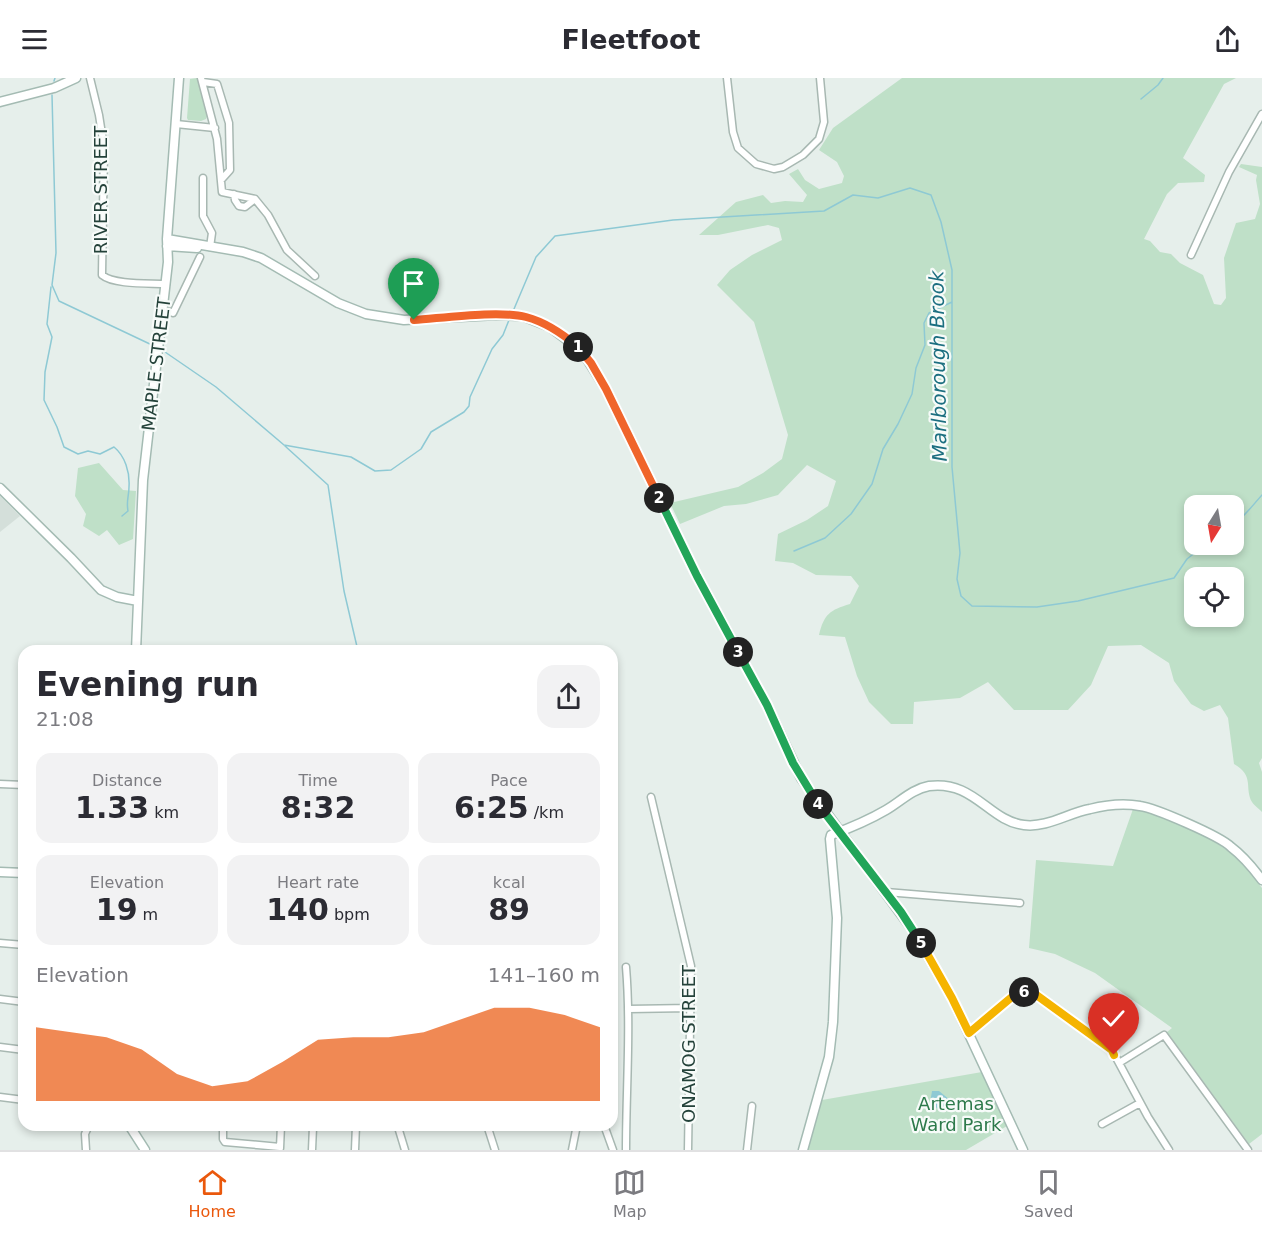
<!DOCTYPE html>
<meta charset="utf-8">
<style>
:root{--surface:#fff;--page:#f2f2f3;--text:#2b2b33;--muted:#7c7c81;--line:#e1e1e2;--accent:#ea580c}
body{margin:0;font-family:"DejaVu Sans",sans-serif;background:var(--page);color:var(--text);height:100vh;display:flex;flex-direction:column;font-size:22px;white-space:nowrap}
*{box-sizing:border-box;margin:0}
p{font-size:20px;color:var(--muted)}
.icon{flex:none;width:33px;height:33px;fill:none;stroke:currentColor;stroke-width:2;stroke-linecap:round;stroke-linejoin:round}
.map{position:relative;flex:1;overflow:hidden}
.side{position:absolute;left:18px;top:567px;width:600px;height:486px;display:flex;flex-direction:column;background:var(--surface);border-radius:18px;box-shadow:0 3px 9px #0003}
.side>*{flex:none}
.needle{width:39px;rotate:191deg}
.fabs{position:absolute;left:1184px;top:417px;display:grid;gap:12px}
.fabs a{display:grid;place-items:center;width:60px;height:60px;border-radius:12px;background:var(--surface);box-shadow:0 3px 9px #0003;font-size:30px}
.pin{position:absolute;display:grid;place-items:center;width:51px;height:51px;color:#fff;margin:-62px -26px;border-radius:50% 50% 50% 0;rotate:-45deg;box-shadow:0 0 6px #0007}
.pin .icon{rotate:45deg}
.km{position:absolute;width:30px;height:30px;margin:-15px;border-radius:50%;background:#222;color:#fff;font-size:16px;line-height:30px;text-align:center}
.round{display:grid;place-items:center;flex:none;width:63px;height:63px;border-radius:18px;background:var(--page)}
.summary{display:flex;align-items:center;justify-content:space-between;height:102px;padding:0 18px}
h1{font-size:33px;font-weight:700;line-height:45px}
.stats{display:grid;grid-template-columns:repeat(3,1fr);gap:9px;height:102px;padding:6px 18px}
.stats div{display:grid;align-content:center;border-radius:15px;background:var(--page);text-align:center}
.stats b{font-size:30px;font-weight:700}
.stats small{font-size:16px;font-weight:400}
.stats p{font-size:16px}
.chart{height:168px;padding:12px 18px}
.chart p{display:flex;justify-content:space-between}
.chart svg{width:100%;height:108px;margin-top:6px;fill:var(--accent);opacity:.7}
header{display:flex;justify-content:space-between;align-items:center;height:78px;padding:0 18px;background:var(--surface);font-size:27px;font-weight:700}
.tabs{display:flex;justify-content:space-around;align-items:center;height:84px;border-top:2px solid var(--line);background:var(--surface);font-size:16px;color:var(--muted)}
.tabs a{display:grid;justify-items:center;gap:3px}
.tabs .current{color:var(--accent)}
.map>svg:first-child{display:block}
.built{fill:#d4dfda}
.green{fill:#bfe0c8;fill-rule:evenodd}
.water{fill:#8ec9d4}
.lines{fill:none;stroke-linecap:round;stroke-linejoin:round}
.stream{stroke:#8ec9d4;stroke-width:1.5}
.street-casing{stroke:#a8b8b2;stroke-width:9}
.secondary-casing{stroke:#a4bbb3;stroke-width:11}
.street{stroke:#fff;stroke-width:6}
.secondary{stroke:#fff;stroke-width:8}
.split-1-casing{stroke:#fff;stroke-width:12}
.split-2-casing{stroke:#fff;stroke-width:12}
.split-3-casing{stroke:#fff;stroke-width:12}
.split-4-casing{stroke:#fff;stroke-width:12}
.split-5-casing{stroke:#fff;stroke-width:12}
.split-6-casing{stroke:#fff;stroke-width:12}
.split-7-casing{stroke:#fff;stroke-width:12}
.split-1{stroke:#f0652b;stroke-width:8}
.split-2{stroke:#f0652b;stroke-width:8}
.split-3{stroke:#22a559;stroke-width:8}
.split-4{stroke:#22a559;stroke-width:8}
.split-5{stroke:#22a559;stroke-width:8}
.split-6{stroke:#f5b400;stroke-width:8}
.split-7{stroke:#f5b400;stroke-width:8}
.labels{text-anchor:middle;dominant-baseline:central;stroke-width:4.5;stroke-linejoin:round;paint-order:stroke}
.street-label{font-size:18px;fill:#24423a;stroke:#f7fbf9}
.park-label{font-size:18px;fill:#2d7a4b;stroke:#f7fbf9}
.water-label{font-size:20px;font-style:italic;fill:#1c6f80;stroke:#f7fbf9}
</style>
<header><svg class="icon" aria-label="menu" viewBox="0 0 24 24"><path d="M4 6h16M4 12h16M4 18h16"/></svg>Fleetfoot<svg class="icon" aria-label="share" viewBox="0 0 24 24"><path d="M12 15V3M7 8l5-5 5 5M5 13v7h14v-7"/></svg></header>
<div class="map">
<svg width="1262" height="1072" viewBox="0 0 1262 1072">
<rect width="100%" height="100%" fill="#e6efeb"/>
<path class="built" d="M0 418 20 438 0 454Z"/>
<path class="green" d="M197 0 208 36 206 41 201 43 188 42 187 40 190 1Z
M902 0H1236L1224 6 1183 80 1205 97 1204 104 1178 105 1167 116 1144 161 1150 163 1160 174 1171 176 1180 185 1203 197 1214 226 1221 227 1226 220 1224 180 1236 145 1255 141 1260 126 1256 102 1257 97 1239 89 1241 86 1262 89V680L1259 685 1262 694V734C1259 731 1254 727 1252 724 1244 710 1255 698 1234 686L1228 640 1220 627 1204 633 1191 626 1174 603 1169 585 1141 567 1108 568 1091 607 1068 632H1014L988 604 960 620 914 624 913 646H891L869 624 857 598 845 559 819 557C824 536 830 532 850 526L859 508 851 498 816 497 793 485 775 483 778 456 807 442 828 428 836 403 807 387 778 417 746 426 724 428 680 446 670 425 738 409 763 395 782 381 788 357 754 244 717 207 730 192 752 177 782 162 779 150 768 147 718 157H699L736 124 763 117 771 125 785 123 803 124 807 117 789 96 798 91 805 102 819 111 842 105 844 98 837 84 819 72 833 50ZM1194 428H1233V466H1194ZM1194 500H1233V538H1194Z
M99 385 123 412 136 413 133 461 119 467 107 452 99 458 83 448 86 436 75 418 78 390Z
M1133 731C1161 734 1213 759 1234 778 1245 787 1253 799 1262 810V1056L1249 1066 1167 954 1172 950 1095 895 1055 876 1029 870 1036 782 1113 788Z
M982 994 1007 1048 966 1072H807L822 1022Z"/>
<path class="water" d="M932 1013H939L950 1022V1030L941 1033 930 1025Z"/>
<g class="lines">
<path class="stream" d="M54 3 55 0
M52 17 56 175 52 207 59 223 152 267
M1141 21 1158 7 1163 0
M51 209 47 246 52 259 45 294 44 322 57 349 64 369 78 376 88 373 100 376 114 369C125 378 130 394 129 409 129 418 126 423 128 433L122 438
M514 231 536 179 555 158 673 142 824 133 853 117 878 120 910 110 931 117 941 144 952 192V389L960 475 957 501 961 518 972 528 1037 529 1078 523 1174 500 1187 481 1206 466
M165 274 216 309 284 367 351 379 375 393 391 392 421 371 431 354 464 334 469 328 470 319 492 271 503 257 509 242
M285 368 328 407 344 513 358 573
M1233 447C1245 438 1252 428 1262 417
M794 473 825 460 851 436 872 406 883 371 898 346 912 316 916 290 925 267 924 245 929 235 952 224"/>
<defs>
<path id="street" d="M90 0 99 37 104 69 102 197C114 207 149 205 166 206
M201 0 217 61 222 114 255 121 268 137 287 172 315 198
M727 0 733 54 738 70 756 86 774 91 783 89 803 77 819 61 824 44 820 0
M203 4 217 6 229 45 230 92 221 102
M176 46 215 50
M203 100V138L212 155 210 169
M234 116 235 122 239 128 245 129 255 121
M1191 177 1229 94 1262 36
M163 232 173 235 200 179
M0 706 24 707
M651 719 691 888 688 1072
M886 814 1020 825
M0 865 24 867
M626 889C631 949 626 1011 626 1072
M0 921 24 924
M629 931 690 930
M969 955 1019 913 1035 917 1112 972 1148 1039 1169 1072
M0 969 24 972
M1119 985 1164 957 1248 1072
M0 1019 24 1022
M1102 1046 1140 1025
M223 1047V1061L225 1064 280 1069
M311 1047 313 1049 312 1072
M487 1047 495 1072
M604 1047 613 1072
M398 1049 405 1072
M280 1070 281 1047
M86 1072 85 1056 89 1047
M355 1072 356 1047
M572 1072 577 1047
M747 1072 752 1028"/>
<path id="secondary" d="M0 24 54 10 76 0
M167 161 243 174 261 180 338 225 366 236 404 242 497 237 522 238 550 249 582 273 606 311 697 498 767 627 801 700 914 854 952 920 1023 1072
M167 168 197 170
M0 410 71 480 101 512 117 519 138 523
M136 573 143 402 168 184 167 161 179 0
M0 794 24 795
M129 1047 145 1072
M803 1072 829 979 833 944 837 840 830 761 831 757C850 750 869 742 886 732 900 724 912 711 929 708 974 702 989 743 1024 747 1047 750 1068 735 1090 731 1106 727 1124 725 1140 728 1155 730 1220 758 1231 769 1243 778 1253 790 1262 802"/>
</defs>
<use href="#street" class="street-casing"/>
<use href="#secondary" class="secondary-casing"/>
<use href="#street" class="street"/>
<use href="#secondary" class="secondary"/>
</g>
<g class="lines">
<defs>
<path id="split-1" d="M414 242C443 240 499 232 526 239 545 244 563 256 578 269"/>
<path id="split-2" d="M578 269 591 285 606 311 659 420"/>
<path id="split-3" d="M659 420 697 498 738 574"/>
<path id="split-4" d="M738 574 767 627 793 685 818 726"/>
<path id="split-5" d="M818 726 901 834 921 865"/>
<path id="split-6" d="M921 865 952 920 969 955 1019 913 1024 914"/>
<path id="split-7" d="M1024 914 1035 916 1112 972 1114 977"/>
</defs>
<use href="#split-1" class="split-1-casing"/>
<use href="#split-2" class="split-2-casing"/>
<use href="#split-3" class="split-3-casing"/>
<use href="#split-4" class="split-4-casing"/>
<use href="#split-5" class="split-5-casing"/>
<use href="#split-6" class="split-6-casing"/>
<use href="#split-7" class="split-7-casing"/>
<use href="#split-1" class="split-1"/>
<use href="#split-2" class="split-2"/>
<use href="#split-3" class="split-3"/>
<use href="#split-4" class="split-4"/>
<use href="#split-5" class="split-5"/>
<use href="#split-6" class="split-6"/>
<use href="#split-7" class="split-7"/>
</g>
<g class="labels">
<g class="street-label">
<text transform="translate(100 112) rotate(-90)">RIVER STREET</text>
<text transform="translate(156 286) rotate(-83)">MAPLE STREET</text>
<text transform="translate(688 966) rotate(-90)">ONAMOG STREET</text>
</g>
<g class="park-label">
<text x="956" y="1025">Artemas<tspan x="956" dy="21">Ward Park</tspan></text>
</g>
<g class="water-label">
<text transform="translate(938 288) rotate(-91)">Marlborough Brook</text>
</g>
</g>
</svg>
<div class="fabs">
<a><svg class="needle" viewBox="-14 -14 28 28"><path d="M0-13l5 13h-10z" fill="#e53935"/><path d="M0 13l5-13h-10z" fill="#7c7c81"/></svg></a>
<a><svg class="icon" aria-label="locate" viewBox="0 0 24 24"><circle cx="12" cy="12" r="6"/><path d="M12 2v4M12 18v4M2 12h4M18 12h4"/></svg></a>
</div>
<div class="pin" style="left:414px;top:242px;background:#1e9e55"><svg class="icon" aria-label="arrive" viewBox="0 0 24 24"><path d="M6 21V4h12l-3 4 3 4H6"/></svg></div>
<div class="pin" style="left:1114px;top:977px;background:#d93025"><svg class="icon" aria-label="check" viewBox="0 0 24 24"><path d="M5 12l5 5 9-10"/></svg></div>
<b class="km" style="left:578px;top:269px">1</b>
<b class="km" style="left:659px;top:420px">2</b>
<b class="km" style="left:738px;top:574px">3</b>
<b class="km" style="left:818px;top:726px">4</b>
<b class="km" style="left:921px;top:865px">5</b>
<b class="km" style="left:1024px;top:914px">6</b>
<section class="side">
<div class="summary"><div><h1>Evening run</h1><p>21:08</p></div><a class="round"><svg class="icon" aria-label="share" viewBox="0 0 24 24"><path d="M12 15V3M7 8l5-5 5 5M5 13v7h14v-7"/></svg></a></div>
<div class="stats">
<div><p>Distance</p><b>1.33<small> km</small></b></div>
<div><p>Time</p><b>8:32</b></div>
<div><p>Pace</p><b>6:25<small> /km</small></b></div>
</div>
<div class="stats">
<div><p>Elevation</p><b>19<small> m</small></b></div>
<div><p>Heart rate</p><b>140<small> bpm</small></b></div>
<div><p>kcal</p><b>89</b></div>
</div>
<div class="chart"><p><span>Elevation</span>141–160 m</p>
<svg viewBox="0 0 160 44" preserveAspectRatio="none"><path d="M0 44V14L10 16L20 18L30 23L40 33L50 38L60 36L70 28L80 19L90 18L100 18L110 16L120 11L130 6L140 6L150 9L160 14V44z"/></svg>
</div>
</section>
</div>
<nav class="tabs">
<a class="current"><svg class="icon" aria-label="home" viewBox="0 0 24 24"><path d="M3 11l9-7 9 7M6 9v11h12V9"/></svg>Home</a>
<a><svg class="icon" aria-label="map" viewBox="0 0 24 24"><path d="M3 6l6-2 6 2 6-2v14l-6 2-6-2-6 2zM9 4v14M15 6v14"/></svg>Map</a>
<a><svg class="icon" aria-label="saved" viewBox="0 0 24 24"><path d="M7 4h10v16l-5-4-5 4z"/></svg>Saved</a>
</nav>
